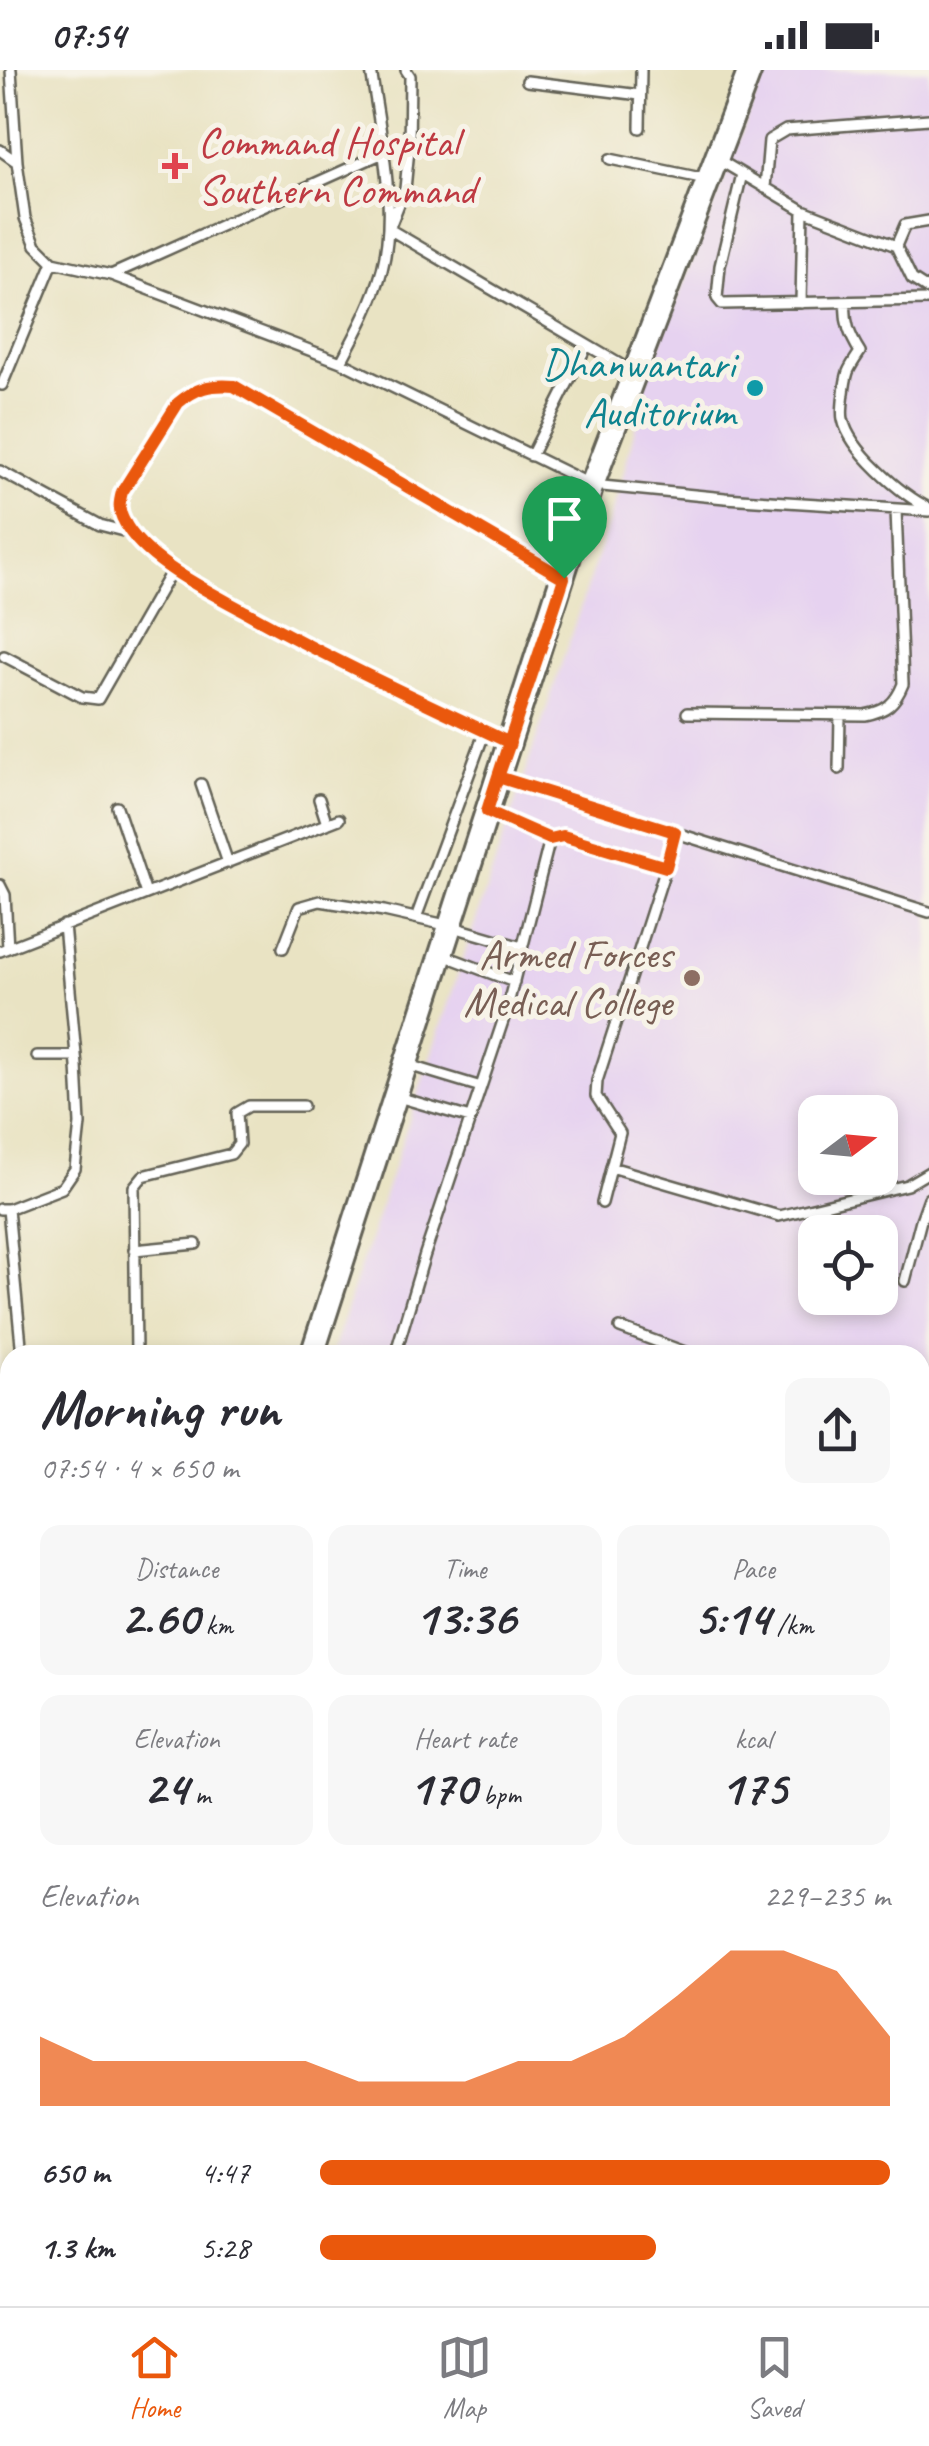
<!DOCTYPE html>
<meta charset="utf-8">
<style>
:root{--surface:#fff;--page:#f7f7f7;--text:#2b2b33;--muted:#7c7c81;--line:#e1e1e2;--accent:#ea580c}
body{margin:0;font-family:Caveat,sans-serif;background:var(--page);color:var(--text);height:100vh;display:flex;flex-direction:column;font-size:38px;white-space:nowrap}
*{box-sizing:border-box;margin:0}
p{font-size:32px;color:var(--muted)}
.icon{flex:none;width:55px;height:55px;fill:none;stroke:currentColor;stroke-width:2;stroke-linecap:round;stroke-linejoin:round}
.map{position:relative;flex:1;overflow:hidden}
.sheet{position:absolute;left:0px;top:1275px;width:930px;height:962px;display:flex;flex-direction:column;background:var(--surface);border-radius:30px 30px 0 0;box-shadow:0 5px 15px #0003}
.sheet>*{flex:none}
.needle{width:65px;rotate:74deg}
.tools{position:absolute;left:798px;top:1025px;display:grid;gap:20px}
.tools a{display:grid;place-items:center;width:100px;height:100px;border-radius:20px;background:var(--surface);box-shadow:0 5px 15px #0003;font-size:50px}
.pin{position:absolute;display:grid;place-items:center;width:85px;height:85px;color:#fff;margin:-102px -42px;border-radius:50% 50% 50% 0;rotate:-45deg;box-shadow:0 0 10px #0007}
.pin .icon{rotate:45deg}
.round{display:grid;place-items:center;flex:none;width:105px;height:105px;border-radius:20px;background:var(--page)}
.summary{display:flex;align-items:center;justify-content:space-between;height:170px;padding:0 40px}
h1{font-size:55px;font-weight:700;line-height:75px}
.figures{display:grid;grid-template-columns:repeat(3,1fr);gap:15px;height:170px;padding:10px 40px}
.figures div{display:grid;align-content:center;border-radius:20px;background:var(--page);text-align:center}
.figures b{font-size:50px;font-weight:700}
.figures small{font-size:28px;font-weight:400}
.figures p{font-size:28px}
.chart{height:280px;padding:20px 40px}
.chart p{display:flex;justify-content:space-between}
.chart svg{width:100%;height:180px;margin-top:10px;fill:var(--accent);opacity:.7}
ul{padding:0 40px;list-style:none;font-size:32px}
li{display:grid;grid-template-columns:160px 120px 1fr;align-items:center;height:75px}
li i{height:25px;border-radius:12px;background:var(--accent)}
.status{display:flex;justify-content:space-between;align-items:center;height:70px;padding:0 50px;background:var(--surface);direction:ltr}
.status svg{height:28px;fill:currentColor}
.menu{display:flex;justify-content:space-around;align-items:center;height:140px;border-top:2px solid var(--line);background:var(--surface);font-size:28px;color:var(--muted)}
.menu a{display:grid;justify-items:center;gap:5px}
.menu .on{color:var(--accent)}
.map>svg:first-child{display:block}
.built{fill:#e6d2f0;fill-rule:evenodd}
.lines{fill:none;stroke-linecap:round;stroke-linejoin:round}
.lane-casing{stroke:#646256;stroke-width:14}
.street-casing{stroke:#646256;stroke-width:22}
.secondary-casing{stroke:#646256;stroke-width:28}
.lane{stroke:#fff;stroke-width:9}
.street{stroke:#fff;stroke-width:18}
.secondary{stroke:#fff;stroke-width:22}
.route-casing{stroke:#fff;stroke-width:20}
.route{stroke:#ea580c;stroke-width:12}
.health-dot{fill:#e0444e;stroke:#f7f3e8;stroke-width:4}
.culture-dot{fill:#0f9aa8;stroke:#f7f3e8;stroke-width:4}
.education-dot{fill:#8d6e63;stroke:#f7f3e8;stroke-width:4}
.labels{text-anchor:middle;dominant-baseline:central;stroke-width:10;stroke-linejoin:round;paint-order:stroke}
.health-label{font-size:42px;fill:#be3a42;stroke:#f7f3e8;text-anchor:start}
.culture-label{font-size:42px;fill:#0d838f;stroke:#f7f3e8;text-anchor:end}
.education-label{font-size:42px;fill:#785e54;stroke:#f7f3e8;text-anchor:end}
</style>
<div class="status"><b>07:54</b><svg viewBox="0 0 49 12"><path d="M0 12V9h3v3zM5 12V6h3v6zM10 12V3h3v9zM15 12V0h3v12zM26 1h20v11H26zM47 4h2v5h-2z"/></svg></div>
<div class="map">
<svg width="929" height="2236" viewBox="0 0 929 2236">
<rect width="100%" height="100%" fill="#f7f3e8"/>
<filter id="ink" filterUnits="userSpaceOnUse"><feTurbulence type="fractalNoise" baseFrequency=".01" numOctaves="2"/><feDisplacementMap in="SourceGraphic" scale="20" xChannelSelector="R" yChannelSelector="G"/><feConvolveMatrix kernelMatrix="1 2 1 2 8 2 1 2 1" color-interpolation-filters="sRGB"/></filter>
<filter id="wash" filterUnits="userSpaceOnUse"><feTurbulence type="fractalNoise" baseFrequency=".0048" numOctaves="4" result="noise"/><feDisplacementMap in="SourceGraphic" scale="40" xChannelSelector="R" yChannelSelector="G"/><feGaussianBlur stdDeviation="2.25" result="paint"/><feColorMatrix in="noise" values="0 0 0 0 0 0 0 0 0 0 0 0 0 0 0 0 0 1.4 0 .05"/><feComposite in="paint" operator="in"/></filter>
<g filter="url(#wash)">
<rect width="100%" height="100%" fill="#e9e3c3"/>
<path class="built" d="M766 0H929V2035L920 2033V1285H331L620 418 648 305ZM815 1042H880V1108H815ZM815 1162H880V1228H815Z"/>
</g>
<g filter="url(#ink)">
<g class="lines">
<defs>
<path id="lane" d="M11 0 17 92 25 148 36 175 53 192 111 205 383 83
M406 0 410 6 409 79 405 119 389 159 633 302
M527 11 640 25
M640 58 641 0
M0 80 17 92
M610 89 706 109
M719 90 803 140 896 176
M742 104 720 196 717 228 722 234 929 230
M765 118 769 70 786 60 929 49
M929 151 905 155 896 176 912 209 929 220
M111 205 341 292 592 415 725 428 929 441
M846 232C844 252 850 266 860 282 856 288 851 295 848 302 845 311 841 341 843 349 849 380 902 425 929 438
M801 233 803 140
M341 292C357 262 373 233 382 200 398 138 380 62 371 0
M2 315 53 192
M531 386 587 275
M0 401 100 455 131 463
M4 586 82 627 98 629 172 500
M687 643 865 645C886 641 895 634 903 614L896 440
M507 672C419 630 331 589 245 542 209 521 143 490 124 451 118 440 119 433 122 421L179 333C196 318 210 314 233 316L559 506
M839 699 840 645
M497 707 929 842
M201 714 228 793
M319 729 327 754
M117 737 146 824
M489 742 550 769 563 765 666 797
M0 815 5 825 8 878
M416 848 485 661
M283 878 299 837 320 831 384 841 450 856 522 877
M0 881 339 749
M443 885 514 912
M37 986H76
M408 995 481 1017
M398 1027 470 1048
M611 1097 779 1146 907 1115 929 1102
M602 1133 620 1063 596 1026 597 1011 666 797 675 762
M0 1139H8L22 1285
M8 1139 62 1118 75 1099 80 1054 77 996 64 855
M134 1180 196 1174
M905 1211 921 1150 929 1128
M620 1258 693 1285
M136 1285 134 1117 143 1106 231 1084 239 1074 237 1043 249 1036H303
M395 1285 425 1184 506 942 550 769
M0 1326 10 1324
M920 1488 929 1494
M0 1703 10 1704
M920 1707 929 1702
M920 1826V1844
M0 1834H10
M314 2236 315 2228
M469 2236 471 2228
M499 2236 502 2228"/>
<path id="street" d="M0 1992 9 1939
M0 2062 10 2063"/>
<path id="secondary" d="M312 1285 592 415 750 0
M0 1860H10
M0 1938 10 1940
M920 2073 929 2075"/>
</defs>
<use href="#lane" class="lane-casing"/>
<use href="#street" class="street-casing"/>
<use href="#secondary" class="secondary-casing"/>
<use href="#lane" class="lane"/>
<use href="#street" class="street"/>
<use href="#secondary" class="secondary"/>
</g>
</g>
<g class="lines" filter="url(#ink)">
<defs>
<path id="route" d="M564 508 234 316C210 314 196 318 178 333L122 422C119 433 118 440 124 451 143 490 210 522 246 542 332 590 421 631 510 673L498 707 675 762 666 797 563 766 550 769 487 741C511 663 539 586 564 508"/>
</defs>
<use href="#route" class="route-casing"/>
<use href="#route" class="route"/>
</g>
<path class="health-dot" d="M170 81h10v10h10v10h-10v10h-10v-10h-10v-10h10z"/>
<circle class="culture-dot" cx="755" cy="318" r="10"/>
<circle class="education-dot" cx="692" cy="908" r="10"/>
<g class="labels">
<g class="health-label">
<text x="198" y="72">Command Hospital<tspan x="198" dy="48">Southern Command</tspan></text>
</g>
<g class="culture-label">
<text x="735" y="294">Dhanwantari<tspan x="735" dy="48">Auditorium</tspan></text>
</g>
<g class="education-label">
<text x="672" y="884">Armed Forces<tspan x="672" dy="48">Medical College</tspan></text>
</g>
</g>
</svg>
<div class="tools">
<a><svg class="needle" viewBox="-14 -14 28 28"><path d="M0-13l5 13h-10z" fill="#e53935"/><path d="M0 13l5-13h-10z" fill="#7c7c81"/></svg></a>
<a><svg class="icon" aria-label="locate" viewBox="0 0 24 24"><circle cx="12" cy="12" r="6"/><path d="M12 2v4M12 18v4M2 12h4M18 12h4"/></svg></a>
</div>
<div class="pin" style="left:564px;top:508px;background:#1e9e55"><svg class="icon" aria-label="arrive" viewBox="0 0 24 24"><path d="M6 21V4h12l-3 4 3 4H6"/></svg></div>
<section class="sheet">
<div class="summary"><div><h1>Morning run</h1><p>07:54 · 4 × 650 m</p></div><a class="round"><svg class="icon" aria-label="share" viewBox="0 0 24 24"><path d="M12 15V3M7 8l5-5 5 5M5 13v7h14v-7"/></svg></a></div>
<div class="figures">
<div><p>Distance</p><b>2.60<small> km</small></b></div>
<div><p>Time</p><b>13:36</b></div>
<div><p>Pace</p><b>5:14<small> /km</small></b></div>
</div>
<div class="figures">
<div><p>Elevation</p><b>24<small> m</small></b></div>
<div><p>Heart rate</p><b>170<small> bpm</small></b></div>
<div><p>kcal</p><b>175</b></div>
</div>
<div class="chart"><p><span>Elevation</span>229–235 m</p>
<svg viewBox="0 0 160 44" preserveAspectRatio="none"><path d="M0 44V27L10 33L20 33L30 33L40 33L50 33L60 38L70 38L80 38L90 33L100 33L110 27L120 17L130 6L140 6L150 11L160 27V44z"/></svg>
</div>
<ul>
<li><b>650 m</b>4:47<i style="width:100%"></i></li>
<li><b>1.3 km</b>5:28<i style="width:59%"></i></li>
</ul>
</section>
</div>
<nav class="menu">
<a class="on"><svg class="icon" aria-label="home" viewBox="0 0 24 24"><path d="M3 11l9-7 9 7M6 9v11h12V9"/></svg>Home</a>
<a><svg class="icon" aria-label="map" viewBox="0 0 24 24"><path d="M3 6l6-2 6 2 6-2v14l-6 2-6-2-6 2zM9 4v14M15 6v14"/></svg>Map</a>
<a><svg class="icon" aria-label="saved" viewBox="0 0 24 24"><path d="M7 4h10v16l-5-4-5 4z"/></svg>Saved</a>
</nav>
